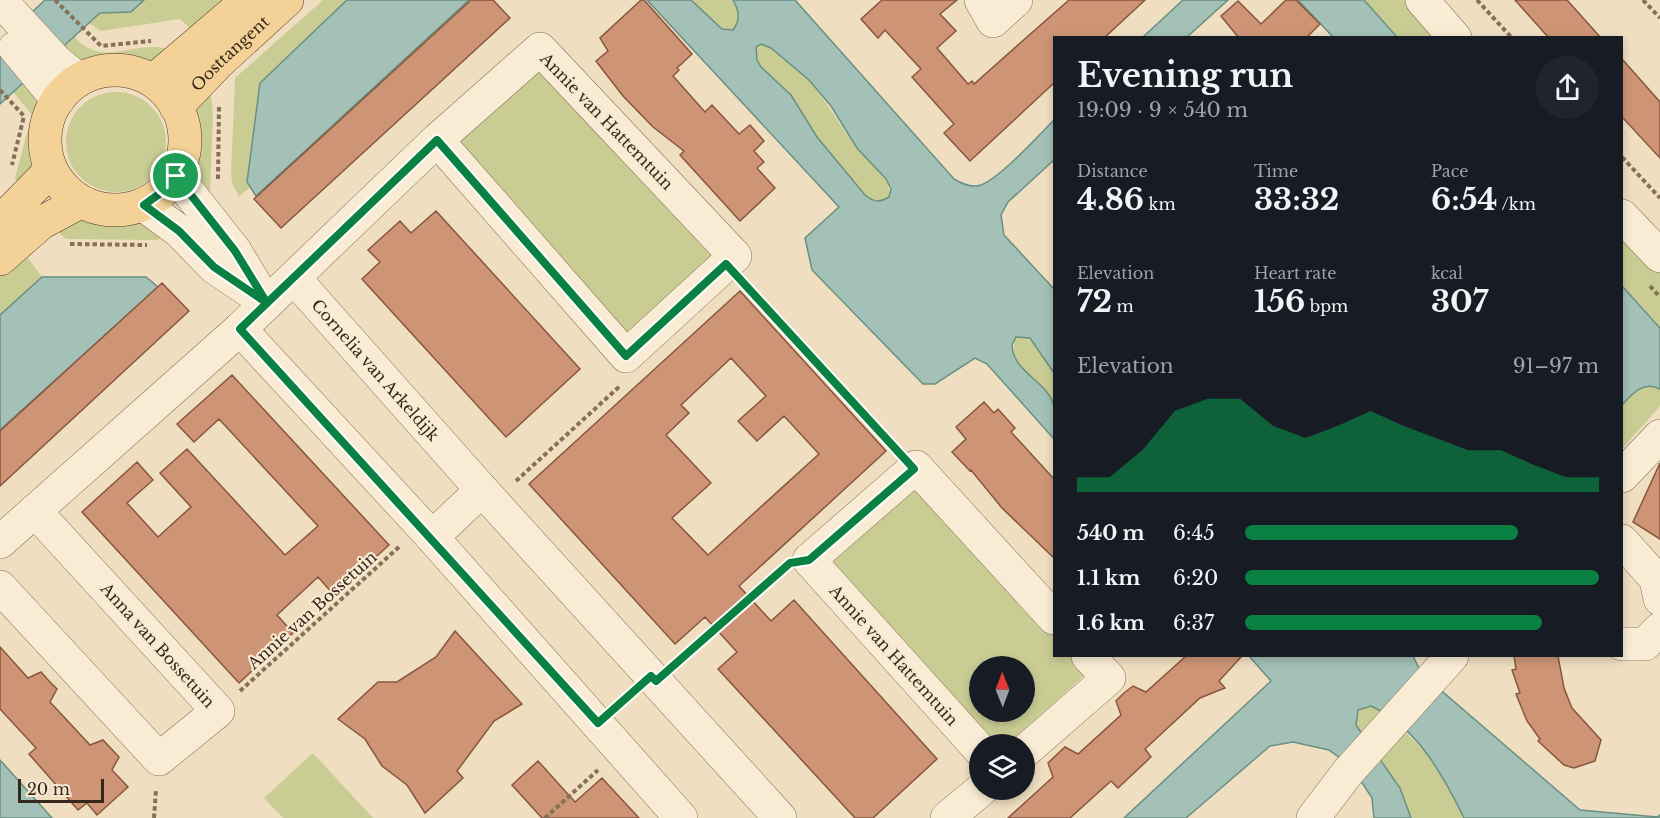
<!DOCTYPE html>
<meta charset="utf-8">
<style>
:root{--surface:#171b24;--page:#20242c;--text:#f1f3f6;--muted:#9ea1a6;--accent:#0b8043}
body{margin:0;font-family:"Libre Baskerville",serif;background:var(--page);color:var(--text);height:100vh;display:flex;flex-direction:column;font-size:22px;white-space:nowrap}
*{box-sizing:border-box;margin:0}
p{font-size:20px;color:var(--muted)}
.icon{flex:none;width:33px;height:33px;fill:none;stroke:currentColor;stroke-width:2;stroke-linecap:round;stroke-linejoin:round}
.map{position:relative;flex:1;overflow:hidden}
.details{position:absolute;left:1053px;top:36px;width:570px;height:621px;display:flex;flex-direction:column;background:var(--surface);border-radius:0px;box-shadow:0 3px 9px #0003}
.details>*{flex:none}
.needle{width:39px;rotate:359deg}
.fabs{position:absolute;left:969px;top:656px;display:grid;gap:12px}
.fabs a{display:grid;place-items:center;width:66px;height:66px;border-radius:50%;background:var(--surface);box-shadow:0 3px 9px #0003;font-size:30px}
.scale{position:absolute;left:18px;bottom:15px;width:86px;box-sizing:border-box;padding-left:6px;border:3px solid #37281d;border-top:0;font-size:16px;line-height:21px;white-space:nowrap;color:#37281d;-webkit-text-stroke:4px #f6e9d0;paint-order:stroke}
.pin{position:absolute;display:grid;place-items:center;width:51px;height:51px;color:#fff;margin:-26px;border:3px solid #fff;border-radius:50%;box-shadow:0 2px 6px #0007}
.round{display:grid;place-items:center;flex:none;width:63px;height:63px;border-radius:32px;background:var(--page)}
.summary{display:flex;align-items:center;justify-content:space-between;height:102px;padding:0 24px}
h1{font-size:33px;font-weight:700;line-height:45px}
.stats{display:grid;grid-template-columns:repeat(3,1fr);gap:9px;height:102px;padding:6px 24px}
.stats div{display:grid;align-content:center}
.stats b{font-size:30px;font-weight:700}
.stats small{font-size:16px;font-weight:400}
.stats p{font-size:16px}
.chart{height:168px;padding:12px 24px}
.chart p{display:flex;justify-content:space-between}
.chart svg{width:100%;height:108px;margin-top:6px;fill:var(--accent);opacity:.7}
ul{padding:0 24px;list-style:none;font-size:20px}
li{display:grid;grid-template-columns:96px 72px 1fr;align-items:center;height:45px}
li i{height:15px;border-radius:8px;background:var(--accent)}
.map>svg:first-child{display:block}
.green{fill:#c9cd94;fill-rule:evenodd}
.water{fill:#a3c1b6;stroke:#6a8f83;stroke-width:1.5;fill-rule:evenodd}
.building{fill:#cd9575;stroke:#88563d;stroke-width:1.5;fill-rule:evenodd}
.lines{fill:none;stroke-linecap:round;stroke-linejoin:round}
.minor-casing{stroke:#886f58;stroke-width:34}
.major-casing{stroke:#553d2c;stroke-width:34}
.path{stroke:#886f58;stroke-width:4;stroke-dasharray:4.5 3;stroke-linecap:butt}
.minor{stroke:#f9ecd4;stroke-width:33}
.major{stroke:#f3d197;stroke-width:33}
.route-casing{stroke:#fff;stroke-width:12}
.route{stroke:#0b8043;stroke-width:8}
.labels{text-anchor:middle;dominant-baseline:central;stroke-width:4.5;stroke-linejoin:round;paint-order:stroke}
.street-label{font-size:16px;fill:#37281d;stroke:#f6e9d0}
</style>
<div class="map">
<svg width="1660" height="818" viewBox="0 0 1660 818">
<rect width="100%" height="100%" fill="#efdec0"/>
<path class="green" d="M144 0H232L194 32 180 19 101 31 89 23 100 13 131 12Z
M323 0H347L260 83 249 188 239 197 232 183 231 173 235 78Z
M691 0H733C740 11 740 19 733 30L722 29Z
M1364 0H1413L1447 37H1397Z
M74 36C102 70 133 39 169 49L158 63 116 59 85 61 77 60 60 49Z
M762 43C807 63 829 111 857 148 868 163 893 177 889 197 879 203 874 202 865 195L817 137 791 95 761 67 757 61 756 47Z
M540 67 716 259 629 338 454 146Z
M27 79 38 96 34 165 17 185 15 177 32 115 13 92Z
M66 142a50 50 0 1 1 100 0a50 50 0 1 1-100 0Z
M211 95 213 113 210 193 190 181 196 110 199 100Z
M83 218 145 221 165 234 158 240 66 239 55 229Z
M1622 229 1660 271V328L1622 286Z
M23 251 42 277 0 315V272Z
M1023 336 1030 338 1054 373V404C1040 387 1004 361 1016 337Z
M1654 386 1660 389V406L1622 449V405L1637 389Z
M913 477 1054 631V656H1077L1090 670 1010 744H997L826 557ZM980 666H1024V711H980Z
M1371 706 1386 714 1364 739C1358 728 1350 716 1362 707Z
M1398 724 1439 767 1464 818H1411L1400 788 1374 752Z
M313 753 373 818H283L264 798Z"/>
<path class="water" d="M45 0H144L131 12 100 13 0 104V42Z
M347 0H469L256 196 247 182 260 83Z
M647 0H691L722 29 733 30C741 19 739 11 733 0H795L954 179C962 184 971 188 981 185 1001 177 1037 137 1054 120V160L1008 202 1001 215 1004 235 1054 289V373L1030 338 1016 337 1012 345C1013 373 1048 381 1054 406 1057 415 1055 429 1054 439L987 364 975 358 935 384H923L812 270 805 238 839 207ZM761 44 771 48 809 80 831 106 857 148 886 179 891 189 889 197C879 203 874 202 865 195L817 137 791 95 761 67 757 60 756 47Z
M1183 0H1228L1187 37H1143Z
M1298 0H1364L1397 37H1333Z
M42 277H146L158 287 0 430V315Z
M1622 286 1660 328V389C1644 380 1632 394 1622 405Z
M1249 656H1413L1422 674 1580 810 1657 817 1660 815V818H1464C1443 775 1417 727 1371 706L1358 710 1356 725 1400 788 1411 818H1374L1372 798 1352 767 1329 750 1293 742 1270 746 1186 818H1124L1271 681Z
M0 760 52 818H0Z"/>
<path class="building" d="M471 0H493L510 18 281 228 254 199Z
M641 0H644L692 54 677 68 679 70 673 76 705 112 712 105 739 134 750 125 764 141 754 151 764 162 757 168 775 188 740 221 680 155 684 151 653 127 623 96 596 61 608 51 600 38Z
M882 0H957L940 14 956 31 937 48 968 84 972 81 974 84 1069 0H1145L1104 38H1054V83L970 161 944 133 954 124 912 77 921 69 885 30 878 38 861 19Z
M1286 0H1296L1320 24 1306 38H1239L1221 16 1238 1 1261 24Z
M1515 0H1567L1601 38H1549Z
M1622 59 1660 102V158L1622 117Z
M436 211 580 369 506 437 362 279 380 262 368 250 400 221 411 233Z
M162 283 189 311 0 486V431Z
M740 291 886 451 739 586 771 621 794 600 937 759 873 818H855L718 669 737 652 705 617 675 644 529 484ZM731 358 766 396 738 421 757 441 784 416 819 454 708 555 672 518 711 483 666 435 689 413 681 405Z
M232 375 389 545 334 595 318 577 277 615 293 633 239 683 82 512 137 462 153 480 127 503 158 537 191 507 160 473 187 449 285 555 318 526 219 419 194 442 177 424Z
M984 402 994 413 998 409 1015 428 1011 432 1054 479V558L1002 508 971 470 970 471 952 452 966 439 956 427Z
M1660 463V539L1633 522Z
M455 631 522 704 494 721 457 771 463 778 425 813 407 785 382 766 365 739 338 719 378 682H397L436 657Z
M0 647 28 678 41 672 49 681 57 689 50 702 90 745 103 740 119 757 112 770 128 787 97 815 87 803 78 810 29 754 36 748 0 709Z
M1186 656H1242L1219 681 1225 688 1200 698 1145 749 1151 757 1118 788 1111 781 1070 818H1008L1053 777 1048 763 1065 747 1078 754 1121 715 1116 701 1124 693 1133 686 1146 692Z
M1514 656H1558L1564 688 1572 708 1601 740 1595 761 1574 768 1564 765 1538 741 1540 739 1527 721 1516 694 1520 693 1512 670 1516 669Z
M538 761 575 802 602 778 639 818H542L512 785Z"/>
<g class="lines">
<defs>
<g id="minor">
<path d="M0 0 56 61 79 80"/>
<path d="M981 0 993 21 1016 0"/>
<path d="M1422 0 1455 38"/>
<path d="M15 48 58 100"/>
<path d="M176 176 235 251 259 291"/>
<path d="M144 205 179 231 214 267 267 303"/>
<path d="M1622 216 1660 256"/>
<path id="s1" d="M294 278 482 490 780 818"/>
<path d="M240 329 432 537 681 818"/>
<path d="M1622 476 1660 436"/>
<path d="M432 537 482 490"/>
<path d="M1622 541 1656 579 1660 599"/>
<path d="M0 542 240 329 437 140 626 356 735 256 540 49 437 140"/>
<path d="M0 587 159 759 218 711 35 511"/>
<path d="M1622 644H1645L1660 629"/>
<path d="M980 750 809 560 916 467 1054 618"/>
<path d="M1024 752 1109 678 1088 656"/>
<path d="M947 818 982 789"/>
<path d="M1313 818 1348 772 1452 656"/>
</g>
<g id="major">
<circle cx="115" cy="140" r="70"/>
<path d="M153 81 248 0"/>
<path id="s2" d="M176 107 218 63 287 0"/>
<path d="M0 222 51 170"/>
<path d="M0 259 41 223 80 202"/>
</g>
</defs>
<use href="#minor" class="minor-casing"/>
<use href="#major" class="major-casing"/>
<path class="path" d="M55 0 101 46 151 41
M1477 0 1512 38
M1643 0 1660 18
M0 90 24 116 12 165
M1622 157 1660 198
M218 179 219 106
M70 244 147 245
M746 286 893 446
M1650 286 1660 297
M516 481 621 385
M679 661 782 571
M240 691 399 547
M154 818 156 789
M545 818 598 770"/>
<use href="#minor" class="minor"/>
<use href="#major" class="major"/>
</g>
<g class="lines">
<defs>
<path id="route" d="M176 176 235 251 267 303 240 329 598 723 651 676 656 681 790 563 809 560 914 469 726 264 626 356 437 140 267 303 214 267 179 231 144 205 162 192 176 176"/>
</defs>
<use href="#route" class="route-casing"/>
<use href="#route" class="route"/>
</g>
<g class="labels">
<g class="street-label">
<text stroke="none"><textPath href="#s2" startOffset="76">Oosttangent</textPath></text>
<text transform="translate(607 121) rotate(46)">Annie van Hattemtuin</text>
<text stroke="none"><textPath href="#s1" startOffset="123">Cornelia van Arkeldijk</textPath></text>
<text transform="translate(312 610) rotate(-42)">Annie van Bossetuin</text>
<text transform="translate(158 645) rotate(48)">Anna van Bossetuin</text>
<text transform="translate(894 655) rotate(48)">Annie van Hattemtuin</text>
</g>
</g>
</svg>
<div class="fabs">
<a><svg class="needle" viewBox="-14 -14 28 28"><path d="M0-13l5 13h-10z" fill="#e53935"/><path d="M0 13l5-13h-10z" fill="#9ea1a6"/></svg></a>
<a><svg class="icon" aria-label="layers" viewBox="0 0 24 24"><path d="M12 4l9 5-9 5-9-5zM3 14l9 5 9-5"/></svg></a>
</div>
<div class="scale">20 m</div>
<div class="pin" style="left:176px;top:176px;background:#1e9e55"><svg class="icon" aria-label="arrive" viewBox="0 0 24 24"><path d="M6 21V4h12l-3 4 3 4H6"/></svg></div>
<section class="details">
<div class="summary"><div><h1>Evening run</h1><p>19:09 · 9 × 540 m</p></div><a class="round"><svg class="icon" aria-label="share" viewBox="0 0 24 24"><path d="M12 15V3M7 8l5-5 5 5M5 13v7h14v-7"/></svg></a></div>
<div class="stats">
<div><p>Distance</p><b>4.86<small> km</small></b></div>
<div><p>Time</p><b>33:32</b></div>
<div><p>Pace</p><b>6:54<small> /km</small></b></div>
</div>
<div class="stats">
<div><p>Elevation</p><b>72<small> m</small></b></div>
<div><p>Heart rate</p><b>156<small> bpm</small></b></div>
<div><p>kcal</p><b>307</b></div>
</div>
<div class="chart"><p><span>Elevation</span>91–97 m</p>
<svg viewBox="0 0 160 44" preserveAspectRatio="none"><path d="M0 44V38L10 38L20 27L30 11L40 6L50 6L60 17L70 22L80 17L90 11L100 17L110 22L120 27L130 27L140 33L150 38L160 38V44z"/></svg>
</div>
<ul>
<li><b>540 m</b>6:45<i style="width:77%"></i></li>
<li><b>1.1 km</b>6:20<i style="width:100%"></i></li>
<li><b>1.6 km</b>6:37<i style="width:84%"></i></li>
</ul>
</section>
</div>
